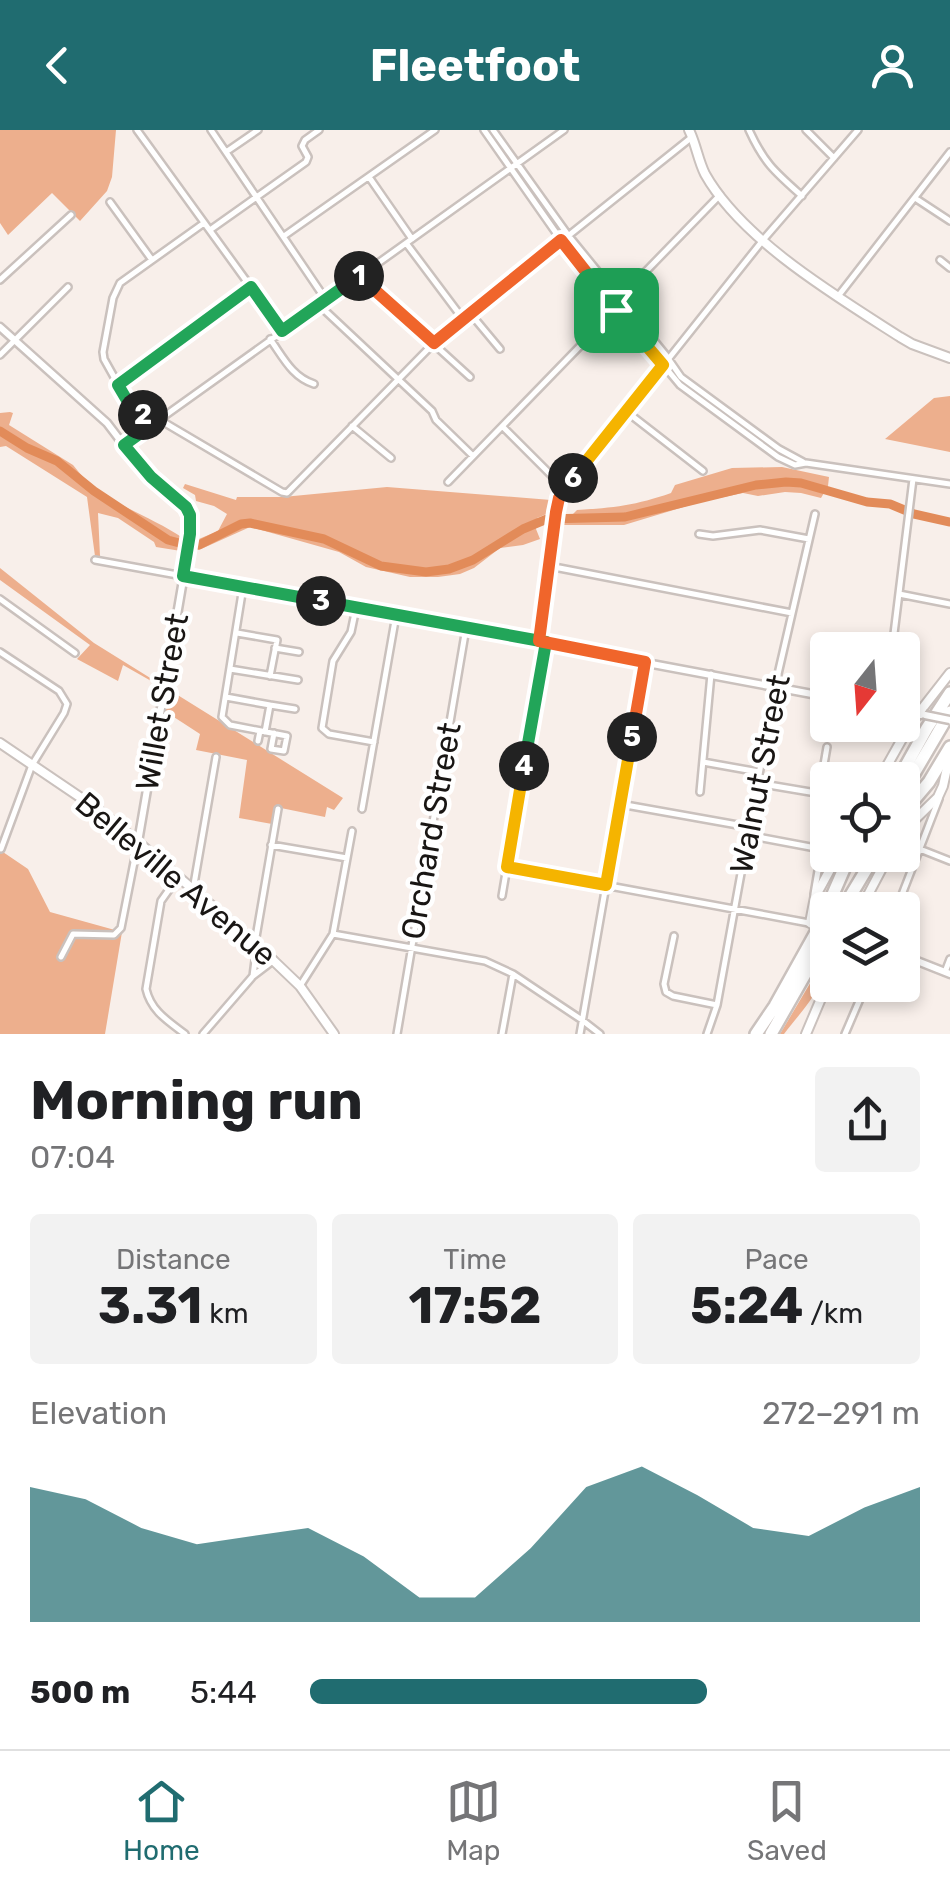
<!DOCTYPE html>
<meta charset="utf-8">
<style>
:root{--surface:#fff;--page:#f2f2f2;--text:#202124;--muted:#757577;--line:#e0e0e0;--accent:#206c70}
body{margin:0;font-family:Rubik,sans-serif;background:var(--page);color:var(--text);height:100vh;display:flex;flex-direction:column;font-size:38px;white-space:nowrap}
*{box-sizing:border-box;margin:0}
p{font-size:32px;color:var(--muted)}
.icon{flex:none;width:55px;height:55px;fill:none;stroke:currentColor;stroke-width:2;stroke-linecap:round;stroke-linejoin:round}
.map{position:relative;height:904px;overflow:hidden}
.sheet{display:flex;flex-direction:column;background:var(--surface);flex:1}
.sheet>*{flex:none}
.needle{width:65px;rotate:197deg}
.buttons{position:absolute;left:810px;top:502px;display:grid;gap:20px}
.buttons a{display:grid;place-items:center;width:110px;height:110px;border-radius:10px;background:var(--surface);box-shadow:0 5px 15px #0003;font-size:50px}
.pin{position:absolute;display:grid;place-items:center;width:85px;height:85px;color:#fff;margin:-42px;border-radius:20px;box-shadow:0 5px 15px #0006}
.km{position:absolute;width:50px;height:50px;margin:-25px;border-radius:50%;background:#222;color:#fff;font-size:28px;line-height:50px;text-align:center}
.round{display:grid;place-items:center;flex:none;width:105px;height:105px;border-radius:10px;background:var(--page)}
.headline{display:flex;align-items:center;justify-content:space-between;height:170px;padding:0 30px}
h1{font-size:55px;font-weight:700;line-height:75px}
.stats{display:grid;grid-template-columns:repeat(3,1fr);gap:15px;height:170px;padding:10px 30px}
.stats div{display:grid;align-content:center;border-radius:10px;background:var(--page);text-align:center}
.stats b{font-size:50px;font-weight:700}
.stats small{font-size:28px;font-weight:400}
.stats p{font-size:28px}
.chart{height:280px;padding:20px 30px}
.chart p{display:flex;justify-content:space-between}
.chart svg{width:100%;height:180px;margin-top:10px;fill:var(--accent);opacity:.7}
ul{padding:0 30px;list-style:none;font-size:32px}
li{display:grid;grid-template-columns:160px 120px 1fr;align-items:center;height:75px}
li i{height:25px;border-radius:12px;background:var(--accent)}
header{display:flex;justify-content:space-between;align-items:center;height:130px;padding:0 30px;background:var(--accent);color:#fff;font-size:45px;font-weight:700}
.tab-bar{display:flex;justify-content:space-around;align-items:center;height:140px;border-top:2px solid var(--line);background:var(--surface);font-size:28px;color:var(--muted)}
.tab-bar a{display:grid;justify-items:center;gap:5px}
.tab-bar .selected{color:var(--accent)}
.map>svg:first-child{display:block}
.green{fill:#edaf8d}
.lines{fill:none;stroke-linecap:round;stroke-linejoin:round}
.river{stroke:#e28b59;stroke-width:9}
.minor-casing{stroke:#cac1bd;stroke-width:10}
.tertiary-casing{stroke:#cac1bd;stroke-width:11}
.secondary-casing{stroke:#cac1bd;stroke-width:12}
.motorway-casing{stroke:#cac1bd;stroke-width:16}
.minor{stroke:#fff;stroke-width:5}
.tertiary{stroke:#fff;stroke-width:6}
.secondary{stroke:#fff;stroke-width:8}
.motorway{stroke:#fff;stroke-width:11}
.tertiary-bridge-casing{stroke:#cac1bd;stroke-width:11;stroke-linecap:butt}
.secondary-bridge-casing{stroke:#cac1bd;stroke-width:12;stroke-linecap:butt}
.tertiary-bridge{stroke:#fff;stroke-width:6}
.secondary-bridge{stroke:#fff;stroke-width:8}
.split-1-casing{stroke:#fff;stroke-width:20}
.split-2-casing{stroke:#fff;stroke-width:20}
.split-3-casing{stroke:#fff;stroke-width:20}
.split-4-casing{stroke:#fff;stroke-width:20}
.split-5-casing{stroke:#fff;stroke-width:20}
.split-6-casing{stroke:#fff;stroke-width:20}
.split-7-casing{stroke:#fff;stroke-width:20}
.split-1{stroke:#f0652b;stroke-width:12}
.split-2{stroke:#22a559;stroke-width:12}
.split-3{stroke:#22a559;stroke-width:12}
.split-4{stroke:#22a559;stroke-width:12}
.split-5{stroke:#f5b400;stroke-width:12}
.split-6{stroke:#f0652b;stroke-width:12}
.split-7{stroke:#f5b400;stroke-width:12}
.labels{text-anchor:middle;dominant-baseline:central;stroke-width:9;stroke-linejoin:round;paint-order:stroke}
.street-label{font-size:32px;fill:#191614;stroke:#fff}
</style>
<header><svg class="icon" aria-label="back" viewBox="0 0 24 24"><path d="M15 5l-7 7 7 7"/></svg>Fleetfoot<svg class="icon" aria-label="person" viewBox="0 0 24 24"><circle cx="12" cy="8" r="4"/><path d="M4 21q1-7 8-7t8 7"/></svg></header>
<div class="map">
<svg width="950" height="904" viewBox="0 0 950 904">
<rect width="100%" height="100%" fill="#f8efea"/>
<path class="green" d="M0 0H116L112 47 107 61 80 91 52 63 8 105 0 93Z
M950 266V322L885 309 934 268Z
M10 282 13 283 9 295 73 335C101 373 146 383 183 408L181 421 156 417 154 412 118 388 98 383 100 426H95L87 367 6 316 0 317V283Z
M782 337 829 347 828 356 821 368 801 363 785 362 758 366 743 363 700 372 624 395H560L561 384H573L577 380C613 378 637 375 671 363L675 355 732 338Z
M185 354 236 370 237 367H283L387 357 551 370 549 383 537 388 536 399 540 409 523 415 500 418 474 438 460 444 438 447H410L366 437 339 422 250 397 199 420 194 418V411L218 401 227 384 214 376 196 371 195 365 183 358Z
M0 438 94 513 343 668 334 680 327 677 325 687 276 677 272 694 239 688 247 630 196 620 200 604 160 578V556L123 535 118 551 77 529 90 515 0 450Z
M0 720 28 739 50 782 122 802 105 904H0Z
M827 818C828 857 806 875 784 904H780L812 850Z"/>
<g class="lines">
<path class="river" d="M0 301 27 318 57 331 94 361 168 410 183 414
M194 415H199L241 394 250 393 324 409 381 436 426 442 449 439 473 430 523 399 547 389 625 387 756 355 786 352 801 353 867 372 890 374 914 384 950 392"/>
<defs>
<path id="minor" d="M137 0 282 200
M211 0 326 170
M484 0 561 110 644 214 651 220 680 255 778 327 795 335 806 333 950 354
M493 0 568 105 665 224 681 247 779 319 803 332
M749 0C764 33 775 42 802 66
M806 0 834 28
M226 22 258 0
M369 47 412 109
M915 68 950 91
M110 72 152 130
M210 100 306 32 308 27 302 16 305 10 319 0
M284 106 435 0
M406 113 463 189
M940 130 950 138
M359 146 470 247
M0 150 71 85
M839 165 950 22
M319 175 432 281 436 290 473 326
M470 183 500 219
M270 209C283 227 292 247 314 254
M0 225 68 157
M118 255 251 157
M627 282 703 341
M160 290 282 362 287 363 434 213 692 7
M156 292 128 272 104 229 103 222 113 168 120 153 204 93
M352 296 391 328
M503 297 565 359
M124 315 564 0
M448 352 616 179 619 169 720 65
M699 404 713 406 760 400 809 409
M95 430 183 446
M549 436 792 483
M243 457 222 587 230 595 287 606 284 621 271 619 274 603
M899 464 950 474
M0 469 75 523
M356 478 351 502 333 531 322 598 329 604 374 612
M237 503 277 510 270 546
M539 511 556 381 565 359 763 110 858 0
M275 518 299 522
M892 520 913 349
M0 522 59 561 67 574 64 583 32 635 1 719
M230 539 298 550
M226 567 270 575 265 602
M270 575 295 579
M258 611 260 601
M703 632 759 642
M757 653 828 665
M700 662 711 544
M819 664 827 617
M620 674 749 697
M362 679 396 485
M747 705 821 719
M902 712 950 731
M271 715 347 728
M507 737 809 793
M178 747 161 771 146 859C151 881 168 891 185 904
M193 760 216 627
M814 764 828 683
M502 766 545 513
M896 780 939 669
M333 804 485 831 513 844 582 890 600 904
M674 806 664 854 666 862 673 866 717 875
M255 813 278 679
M61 827 73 804 114 805 121 798 138 712
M945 842 950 829
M253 846 257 815
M300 856 333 804 352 701
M203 904 253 846 274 830
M397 904 466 498
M502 904 513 844
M580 904 645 532
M707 904 717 875 775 557 815 384
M845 904 866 855"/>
<path id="tertiary" d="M0 197 107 293 139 335 185 377 190 394 188 421 138 712
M183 446 828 567
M902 581 921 585
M902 825 950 844"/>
<path id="secondary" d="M689 0C696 14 698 30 705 44 742 110 836 166 900 207L912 214 950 228
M0 613 96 678 138 712 255 813 300 856 334 904
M879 650 911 593 950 543
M902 702 938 667 943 656 950 624
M860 780 889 725
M812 794 810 793 815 767 838 725
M806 904 828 852"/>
<path id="motorway" d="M880 650V649
M898 650 927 598 950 563
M902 664 950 582
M902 684 929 652 950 617
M842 780 875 725
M824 785 850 725
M756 904 775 876 828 781
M771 904 828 804"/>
</defs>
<use href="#minor" class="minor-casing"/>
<use href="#tertiary" class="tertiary-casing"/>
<use href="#secondary" class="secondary-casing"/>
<use href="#motorway" class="motorway-casing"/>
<use href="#minor" class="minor"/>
<use href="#tertiary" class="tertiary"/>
<use href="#secondary" class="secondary"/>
<use href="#motorway" class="motorway"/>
<defs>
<path id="tertiary-bridge" d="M925 585 950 590"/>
<path id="secondary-bridge" d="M812 794 828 797"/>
</defs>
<use href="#tertiary-bridge" class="tertiary-bridge-casing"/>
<use href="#secondary-bridge" class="secondary-bridge-casing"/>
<use href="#tertiary-bridge" class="tertiary-bridge"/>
<use href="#secondary-bridge" class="secondary-bridge"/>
</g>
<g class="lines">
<defs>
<path id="split-1" d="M359 146 434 213 561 110 616 180"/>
<path id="split-2" d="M143 285 128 272 118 255 251 157 282 201 359 146"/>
<path id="split-3" d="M143 285 156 292 124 315 151 347 186 377 190 385V404L183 446 321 471"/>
<path id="split-4" d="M321 471 546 512 524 636"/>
<path id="split-5" d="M524 636 507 737 606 755 632 607"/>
<path id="split-6" d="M573 348 559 368 556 382 539 511 645 532 632 607"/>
<path id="split-7" d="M573 348 663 235 616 180"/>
</defs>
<use href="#split-1" class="split-1-casing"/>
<use href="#split-2" class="split-2-casing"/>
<use href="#split-3" class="split-3-casing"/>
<use href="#split-4" class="split-4-casing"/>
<use href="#split-5" class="split-5-casing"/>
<use href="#split-6" class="split-6-casing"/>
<use href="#split-7" class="split-7-casing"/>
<use href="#split-1" class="split-1"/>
<use href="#split-2" class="split-2"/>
<use href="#split-3" class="split-3"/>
<use href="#split-4" class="split-4"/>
<use href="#split-5" class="split-5"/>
<use href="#split-6" class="split-6"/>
<use href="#split-7" class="split-7"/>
</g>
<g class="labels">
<g class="street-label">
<text transform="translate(162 572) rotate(-80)">Willet Street</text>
<text transform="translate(760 644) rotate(-79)">Walnut Street</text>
<text transform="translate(431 701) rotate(-80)">Orchard Street</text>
<text transform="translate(176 749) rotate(40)">Belleville Avenue</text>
</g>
</g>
</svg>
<div class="buttons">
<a><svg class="needle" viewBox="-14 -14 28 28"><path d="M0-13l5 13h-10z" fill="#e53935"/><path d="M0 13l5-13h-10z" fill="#757577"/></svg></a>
<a><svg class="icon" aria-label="locate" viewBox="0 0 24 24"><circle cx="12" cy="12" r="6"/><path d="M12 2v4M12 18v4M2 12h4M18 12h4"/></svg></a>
<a><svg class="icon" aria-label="layers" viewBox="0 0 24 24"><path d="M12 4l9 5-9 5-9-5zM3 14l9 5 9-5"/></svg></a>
</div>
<div class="pin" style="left:616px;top:180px;background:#1e9e55"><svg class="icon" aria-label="arrive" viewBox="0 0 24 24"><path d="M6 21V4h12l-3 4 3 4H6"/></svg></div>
<b class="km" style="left:359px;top:146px">1</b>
<b class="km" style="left:143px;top:285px">2</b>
<b class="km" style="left:321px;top:471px">3</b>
<b class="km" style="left:524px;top:636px">4</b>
<b class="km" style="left:632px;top:607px">5</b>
<b class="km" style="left:573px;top:348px">6</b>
</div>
<section class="sheet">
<div class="headline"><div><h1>Morning run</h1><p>07:04</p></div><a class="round"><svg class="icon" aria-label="share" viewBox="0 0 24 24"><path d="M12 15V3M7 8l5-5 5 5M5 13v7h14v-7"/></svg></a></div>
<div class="stats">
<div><p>Distance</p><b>3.31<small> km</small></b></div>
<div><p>Time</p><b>17:52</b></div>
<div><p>Pace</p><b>5:24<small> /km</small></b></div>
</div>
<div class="chart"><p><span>Elevation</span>272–291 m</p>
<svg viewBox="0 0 160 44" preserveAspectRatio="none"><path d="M0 44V11L10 14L20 21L30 25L40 23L50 21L60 28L70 38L80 38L90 26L100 11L110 6L120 13L130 21L140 23L150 16L160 11V44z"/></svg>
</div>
<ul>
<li><b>500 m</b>5:44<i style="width:65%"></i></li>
</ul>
</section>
<nav class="tab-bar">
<a class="selected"><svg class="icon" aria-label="home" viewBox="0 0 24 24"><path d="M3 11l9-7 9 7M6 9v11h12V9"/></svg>Home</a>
<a><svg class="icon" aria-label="map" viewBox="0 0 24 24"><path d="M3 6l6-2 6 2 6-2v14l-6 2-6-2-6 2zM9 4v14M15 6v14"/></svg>Map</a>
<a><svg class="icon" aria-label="saved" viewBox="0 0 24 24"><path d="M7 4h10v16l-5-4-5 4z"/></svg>Saved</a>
</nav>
